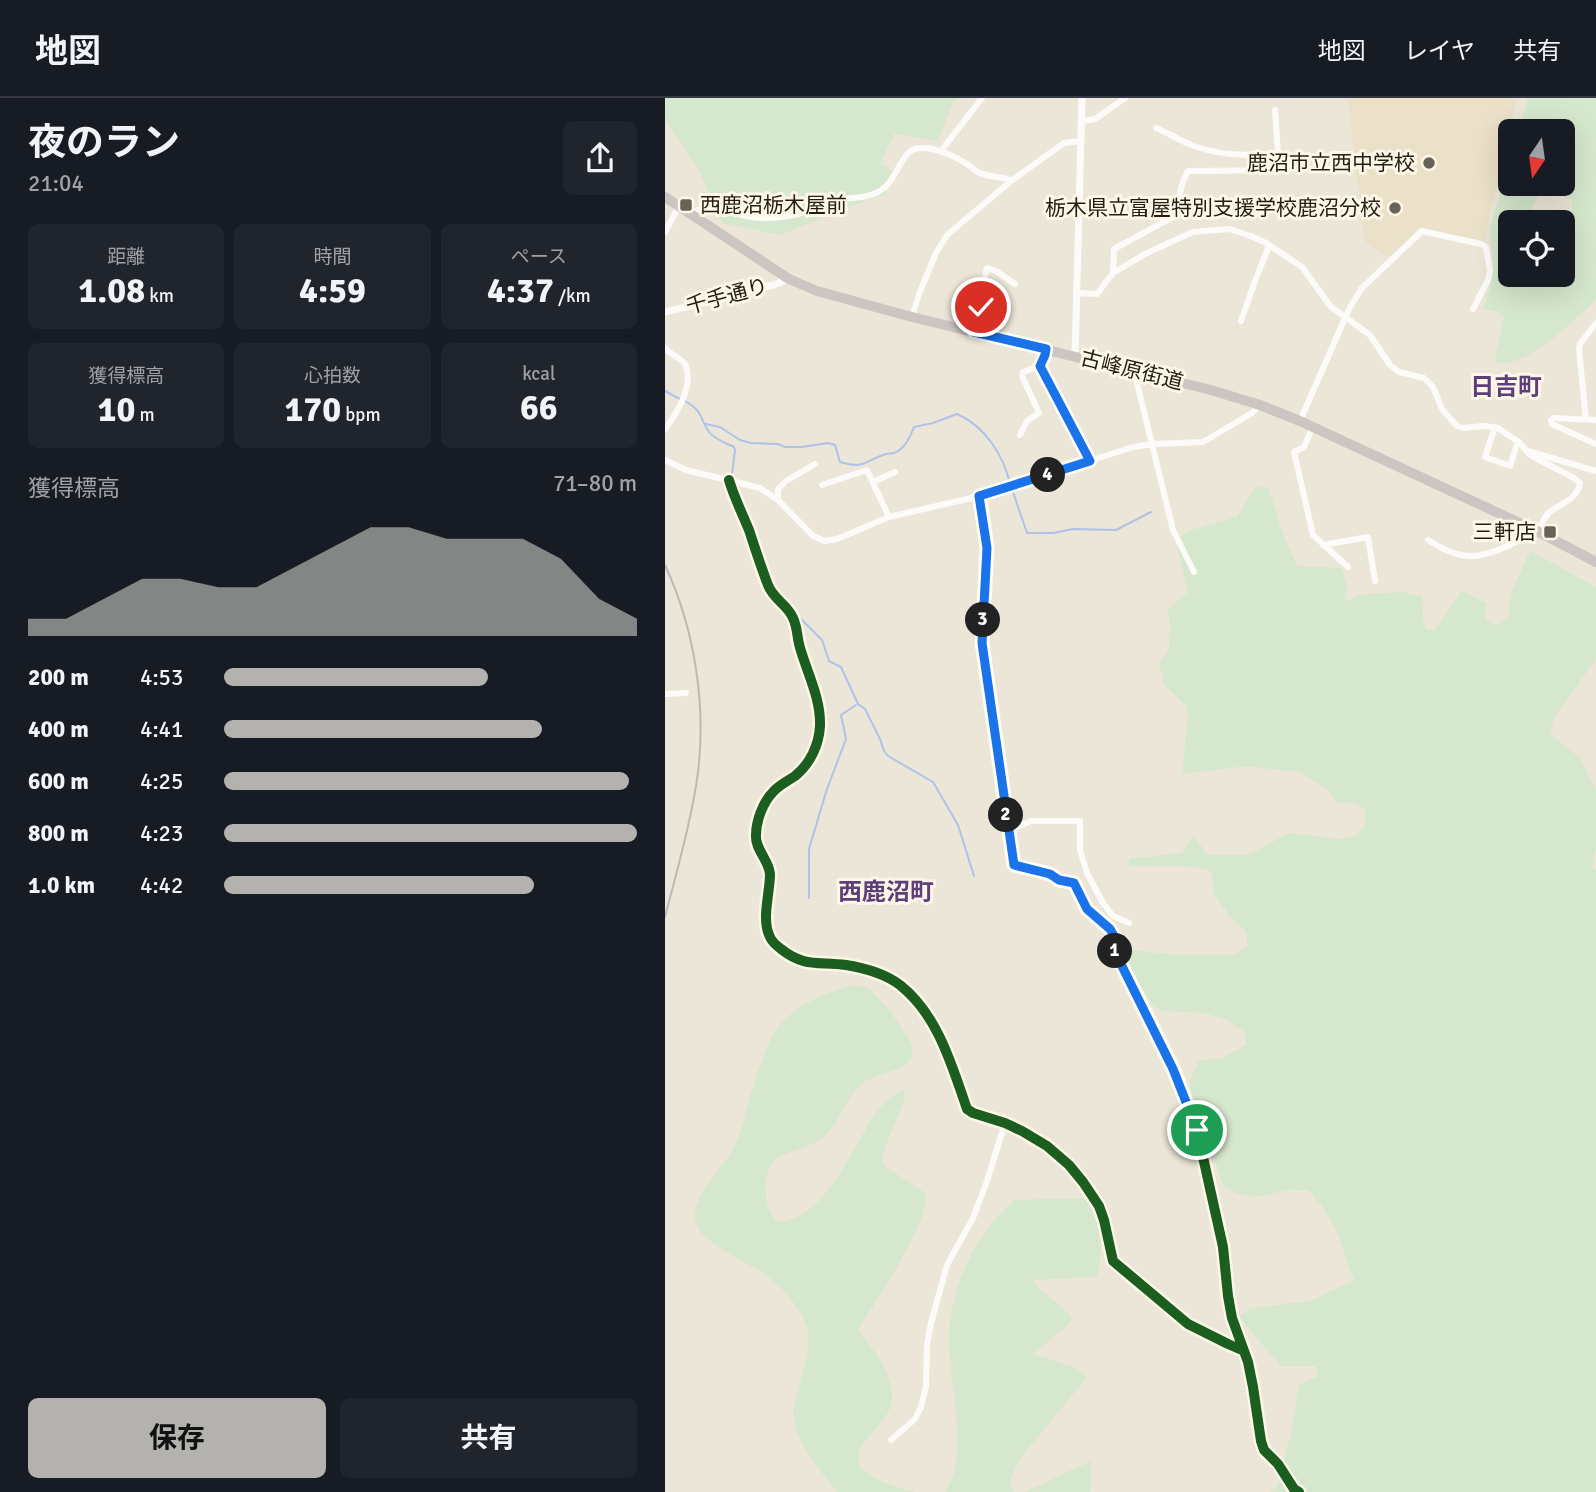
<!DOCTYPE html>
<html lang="ja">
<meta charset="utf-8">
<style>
:root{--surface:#171b24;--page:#20242c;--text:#f1f3f6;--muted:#9ea1a6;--line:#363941;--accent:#b3b2af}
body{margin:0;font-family:Signika,"Noto Sans JP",sans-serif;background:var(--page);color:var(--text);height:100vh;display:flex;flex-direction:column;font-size:26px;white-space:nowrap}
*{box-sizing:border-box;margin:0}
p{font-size:23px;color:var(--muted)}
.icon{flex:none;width:38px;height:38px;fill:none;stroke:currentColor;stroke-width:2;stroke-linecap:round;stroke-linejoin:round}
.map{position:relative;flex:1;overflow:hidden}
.sheet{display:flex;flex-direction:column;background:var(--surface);width:665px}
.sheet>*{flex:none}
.needle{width:46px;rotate:193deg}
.tools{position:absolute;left:833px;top:21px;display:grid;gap:14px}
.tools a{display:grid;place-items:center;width:77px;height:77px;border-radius:10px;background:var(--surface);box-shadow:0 7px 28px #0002;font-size:35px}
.pin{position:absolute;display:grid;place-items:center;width:60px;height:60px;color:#fff;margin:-30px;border:4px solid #fff;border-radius:50%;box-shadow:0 2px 7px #0007}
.km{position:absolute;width:35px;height:35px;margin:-18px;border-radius:50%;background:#222;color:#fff;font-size:19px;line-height:35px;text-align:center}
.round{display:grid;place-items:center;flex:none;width:74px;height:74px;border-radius:10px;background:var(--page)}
.summary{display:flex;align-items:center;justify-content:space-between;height:119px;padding:0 28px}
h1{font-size:38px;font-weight:700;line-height:52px}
.metrics{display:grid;grid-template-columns:repeat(3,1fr);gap:10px;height:119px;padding:7px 28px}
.metrics div{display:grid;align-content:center;border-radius:10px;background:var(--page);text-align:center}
.metrics b{font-size:35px;font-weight:700}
.metrics small{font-size:19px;font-weight:400}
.metrics p{font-size:19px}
.chart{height:196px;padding:14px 28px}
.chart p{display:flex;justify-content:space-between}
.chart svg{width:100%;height:126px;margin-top:7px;fill:var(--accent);opacity:.7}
.button{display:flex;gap:14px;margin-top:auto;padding:14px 28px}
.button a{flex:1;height:80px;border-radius:10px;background:var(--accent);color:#111;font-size:28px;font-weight:700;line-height:80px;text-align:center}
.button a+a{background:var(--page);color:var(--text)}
ul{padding:0 28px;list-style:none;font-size:23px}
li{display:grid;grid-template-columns:112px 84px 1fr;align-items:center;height:52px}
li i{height:18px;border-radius:9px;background:var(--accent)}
header{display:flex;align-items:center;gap:42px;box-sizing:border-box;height:98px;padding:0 35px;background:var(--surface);border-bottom:2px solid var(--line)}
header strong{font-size:33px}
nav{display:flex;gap:38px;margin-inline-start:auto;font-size:24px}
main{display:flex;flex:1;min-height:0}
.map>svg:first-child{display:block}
.built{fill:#ebe1c9}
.green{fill:#d5e7cc;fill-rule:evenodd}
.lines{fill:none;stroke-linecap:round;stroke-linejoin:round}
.stream{stroke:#aec2ea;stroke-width:2}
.minor{stroke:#fcfbf9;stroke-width:6}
.tertiary{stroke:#fcfbf9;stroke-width:7}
.primary{stroke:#ccc6c3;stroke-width:10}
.rail{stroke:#bcbab6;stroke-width:2}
.cycleway-casing{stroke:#fef7e8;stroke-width:15}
.cycleway{stroke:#1b5e20;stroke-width:10}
.route-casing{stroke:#fff;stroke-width:14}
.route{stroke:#1a73e8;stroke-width:9}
.poi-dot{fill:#686359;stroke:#fef7e8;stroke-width:2.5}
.labels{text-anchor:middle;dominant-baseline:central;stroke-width:6;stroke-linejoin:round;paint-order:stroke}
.poi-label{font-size:21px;fill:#211d14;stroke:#fef7e8;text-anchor:end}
.street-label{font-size:21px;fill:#211d14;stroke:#fef7e8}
.quarter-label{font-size:24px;font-weight:bold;fill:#5d3f7b;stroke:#fef7e8}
</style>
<header>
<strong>地図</strong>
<nav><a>地図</a><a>レイヤ</a><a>共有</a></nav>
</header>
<main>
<section class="sheet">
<div class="summary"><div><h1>夜のラン</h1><p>21:04</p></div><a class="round"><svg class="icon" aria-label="share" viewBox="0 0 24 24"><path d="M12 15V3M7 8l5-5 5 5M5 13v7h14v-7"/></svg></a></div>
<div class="metrics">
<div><p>距離</p><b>1.08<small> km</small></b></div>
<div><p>時間</p><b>4:59</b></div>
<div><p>ペース</p><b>4:37<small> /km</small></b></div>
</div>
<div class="metrics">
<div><p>獲得標高</p><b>10<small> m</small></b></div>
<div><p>心拍数</p><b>170<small> bpm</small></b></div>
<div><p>kcal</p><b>66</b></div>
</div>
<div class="chart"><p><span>獲得標高</span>71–80 m</p>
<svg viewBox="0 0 160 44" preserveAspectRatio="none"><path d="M0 44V38L10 38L20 31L30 24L40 24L50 27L60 27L70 20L80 13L90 6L100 6L110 10L120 10L130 10L140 17L150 31L160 38V44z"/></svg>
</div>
<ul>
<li><b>200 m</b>4:53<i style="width:64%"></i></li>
<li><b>400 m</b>4:41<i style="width:77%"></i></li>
<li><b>600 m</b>4:25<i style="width:98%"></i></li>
<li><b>800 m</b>4:23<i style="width:100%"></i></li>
<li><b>1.0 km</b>4:42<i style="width:75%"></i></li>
</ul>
<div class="button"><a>保存</a><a>共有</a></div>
</section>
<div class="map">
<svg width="931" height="1394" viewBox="0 0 931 1394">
<rect width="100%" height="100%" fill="#ece6d8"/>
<path class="built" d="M683 0H852L819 144 754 130 724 158H720L699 142Z"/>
<path class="green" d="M0 0H294L288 4 273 43 229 36 215 66 227 73 220 96 170 114 116 137 57 125 34 72 0 21Z
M863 0H931V202C909 222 863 270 832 265L831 255 839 219 833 214 818 211 824 193 828 171 825 129 845 65V86H898V33H854ZM877 92 907 102C909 114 900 119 898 129 895 143 898 163 898 177H845V124H859Z
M591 389 604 390 616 431 632 468 677 470 682 488 680 504 697 496 736 494 757 498 758 521 761 531 770 532 797 493 821 505 820 521 831 528 843 520 847 493 865 453 931 489V561L889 620 885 636 915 660 931 692V750L929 758 928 771 931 772V1394H604L612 1390C621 1355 630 1323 633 1287L653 1278 650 1268H616L574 1219 585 1210 646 1203 689 1182 670 1130 656 1107 644 1092H625L588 1099 571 1095 559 1089 526 996 525 982 534 963 557 960 581 947 580 935 562 922 540 915 500 913 489 909 459 861 458 851 502 856 569 857 582 848V834L568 822 550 798 546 773 525 768H465L464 761 517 755 528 738 543 757H584L623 735 676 741 692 737 700 727V711L692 706 673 704 661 690 634 674 582 668 517 676 523 617 521 608 499 587 494 565 504 552 505 528 503 511 523 494 511 442 526 432 571 419Z
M189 887 202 889 223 910 246 944C256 973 216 973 199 984 180 998 176 1026 157 1040 130 1060 99 1047 101 1095 101 1106 104 1116 113 1124 157 1123 184 1057 204 1026 212 1011 224 1000 238 991L240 1001 220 1049 217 1063 221 1069 260 1095C268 1120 208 1208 193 1231 208 1253 230 1275 227 1304 226 1311 219 1321 214 1327 207 1336 194 1347 193 1359 190 1379 236 1390 250 1394H172C155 1371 128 1343 128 1313 132 1294 146 1253 143 1235 143 1227 137 1218 133 1211 125 1199 116 1189 105 1180 86 1165 35 1146 30 1123 25 1101 58 1069 69 1050 73 1043 75 1033 78 1025 85 1000 99 945 115 927 134 905 162 894 189 887Z
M422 1100C435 1132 439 1145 432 1179L368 1182 371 1187 404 1216 407 1221 404 1226 368 1256 407 1269 422 1279 357 1358 348 1375 344 1388 349 1394H280C302 1366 289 1306 286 1272 284 1249 283 1225 289 1202 295 1176 308 1150 324 1129 331 1119 341 1111 350 1102Z
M426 1363 425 1394H360Z"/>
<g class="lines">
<path class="stream" d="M0 293 15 301
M20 303C38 313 34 319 44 334 49 341 61 345 69 349L70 352 67 377
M41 326 55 329 75 342 86 345 113 346 120 349H137L163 345 170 347 175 364C200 371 198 364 218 357 222 355 226 356 229 355 240 351 245 339 249 329L268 325 292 316C320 328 339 358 345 386
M71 391 105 484
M347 391 362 435H388L408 431 451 432 486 414
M135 520 157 542 164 563 176 569 193 606 200 611 215 641 219 653 223 658 268 684 293 727 309 778
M144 800V751L162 691 181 641 176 617 191 607"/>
<path class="minor" d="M417 23 430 21 460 0
M491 30C503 35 514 42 526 47 555 58 583 58 613 55L610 12
M276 53 317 0
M27 117C32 113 38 107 45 107 57 108 69 116 81 118 97 122 124 120 139 114 144 112 147 107 152 105 173 97 201 105 219 90 234 79 236 49 257 50 273 50 289 58 302 66 306 69 310 73 315 75 325 80 336 77 346 83
M0 134 14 108
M448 175 449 151 517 114C512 102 516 85 523 73L622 72
M411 195 432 196 448 175 482 155 528 134 564 131 586 138 601 145 637 169 666 209 705 237 725 267 734 274 759 280 768 289 777 311 792 328 798 330 818 328 833 330 855 345 865 357 909 380 915 385C912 402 896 405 885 414 878 419 878 426 873 432 868 437 856 441 849 445 814 462 797 464 763 442
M247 219 254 196 271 155 282 137 346 83 399 45 416 43
M576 223 590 183 604 148
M309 234 316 209 313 206 322 170 331 173 350 186
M0 250C5 257 18 260 21 268 28 289 12 315 0 331
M381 251V257L375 268 425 363
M472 274V285L508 432 529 474
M921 322 914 251 915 246 931 225
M931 322 888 320 886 322 887 326 931 346
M635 323 684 211 696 191 757 133 816 146 821 149 825 173 823 182 808 211
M648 328 639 349 629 354 648 437 683 469
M830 329 820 359 845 368 853 343
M355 337 362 323 374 315 357 278 358 274 375 268
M863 353 931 373
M0 362 21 372 95 390 113 402 148 438 160 443 172 441 224 419 315 398 468 349 488 346 538 344 587 315 595 307
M64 382C69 399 77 415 84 432 90 450 96 469 103 487 108 501 123 507 128 520 132 528 132 537 134 546 141 573 156 599 155 628 154 647 145 666 130 678 123 683 114 687 108 694 98 704 91 723 91 737 90 752 104 762 105 776 105 795 96 822 105 839 107 844 112 848 116 851 140 870 154 863 181 867 200 870 219 875 235 887 273 917 287 968 302 1011L308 1015 340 1025 357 1033 382 1048 404 1067 418 1084 434 1108 439 1122 448 1163 523 1226 563 1246 577 1252
M208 384 230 374
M157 387 202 372 224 419
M315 398 322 450 317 545 349 767 385 776 394 782 409 785 422 811 445 831 451 841 449 852 508 970 532 1032 558 1149 563 1198 567 1220 583 1264 588 1289 596 1343 599 1352 613 1366 629 1391 634 1394
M113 402V391L121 383 150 366
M658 447 703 439 710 483
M0 596 21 595
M343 733 366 723H415V752L422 775 438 805 448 818 464 825
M226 1342 250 1321 256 1309 261 1288 262 1247 266 1225 282 1167 308 1120 322 1083 340 1025"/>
<path class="tertiary" d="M0 214 108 187 124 181
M410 258 417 0"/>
<path class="primary" d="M0 99 124 181 152 193 247 219 546 292 595 307 635 323 872 433 931 464"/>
<path class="rail" d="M0 467C31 534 43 615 31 688 24 732 11 776 0 819"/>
<defs>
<path id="cycleway" d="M64 382C69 399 77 415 84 432 90 450 96 469 103 487 108 501 123 507 128 520 132 528 132 537 134 546 141 573 156 599 155 628 154 647 145 666 130 678 123 683 114 687 108 694 98 704 91 723 91 737 90 752 104 762 105 776 105 795 96 822 105 839 107 844 112 848 116 851 140 870 154 863 181 867 200 870 219 875 235 887 273 917 287 968 302 1011L308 1015 340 1025 357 1033 382 1048 404 1067 418 1084 434 1108 439 1122 448 1163 523 1226 563 1246 577 1252
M315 398 322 450 317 545 349 767 385 776 394 782 409 785 422 811 445 831 451 841 449 852 508 970 532 1032 558 1149 563 1198 567 1220 583 1264 588 1289 596 1343 599 1352 613 1366 629 1391 634 1394"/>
</defs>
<use href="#cycleway" class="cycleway-casing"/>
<use href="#cycleway" class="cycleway"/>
</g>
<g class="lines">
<defs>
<path id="route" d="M316 209 309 234 381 251 380 257 375 268 425 363 314 398 322 450 317 545 349 767 385 776 394 782 409 785 422 811 445 831 451 841 449 852 508 971 532 1032"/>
</defs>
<use href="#route" class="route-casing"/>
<use href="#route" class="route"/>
</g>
<g class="poi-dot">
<circle cx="764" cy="65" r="7"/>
<rect x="14" y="100" width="14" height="14" rx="3.5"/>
<circle cx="730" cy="110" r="7"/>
<rect x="878" y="427" width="14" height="14" rx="3.5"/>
</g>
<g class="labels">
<g class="poi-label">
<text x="750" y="65">鹿沼市立西中学校</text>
<text x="35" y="107" text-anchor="start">西鹿沼栃木屋前</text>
<text x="716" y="110">栃木県立富屋特別支援学校鹿沼分校</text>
<text x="871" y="434">三軒店</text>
</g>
<g class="street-label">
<text transform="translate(62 198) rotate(-15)">千手通り</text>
<text transform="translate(467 272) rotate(14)">古峰原街道</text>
</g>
<g class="quarter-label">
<text x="841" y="289">日吉町</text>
<text x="221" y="794">西鹿沼町</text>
</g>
</g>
</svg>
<div class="tools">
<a><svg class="needle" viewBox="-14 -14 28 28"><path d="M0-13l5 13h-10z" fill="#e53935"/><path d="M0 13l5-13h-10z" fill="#9ea1a6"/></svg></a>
<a><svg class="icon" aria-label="locate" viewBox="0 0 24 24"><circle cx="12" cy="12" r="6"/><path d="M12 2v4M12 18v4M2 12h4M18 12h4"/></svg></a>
</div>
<div class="pin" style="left:532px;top:1032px;background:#1e9e55"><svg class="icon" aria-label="arrive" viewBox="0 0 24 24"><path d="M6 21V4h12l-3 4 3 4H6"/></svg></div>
<div class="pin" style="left:316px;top:209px;background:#d93025"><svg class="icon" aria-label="check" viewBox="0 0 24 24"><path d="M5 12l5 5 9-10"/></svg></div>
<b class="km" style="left:450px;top:853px">1</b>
<b class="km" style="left:341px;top:717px">2</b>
<b class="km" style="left:318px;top:522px">3</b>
<b class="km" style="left:383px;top:377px">4</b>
</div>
</main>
